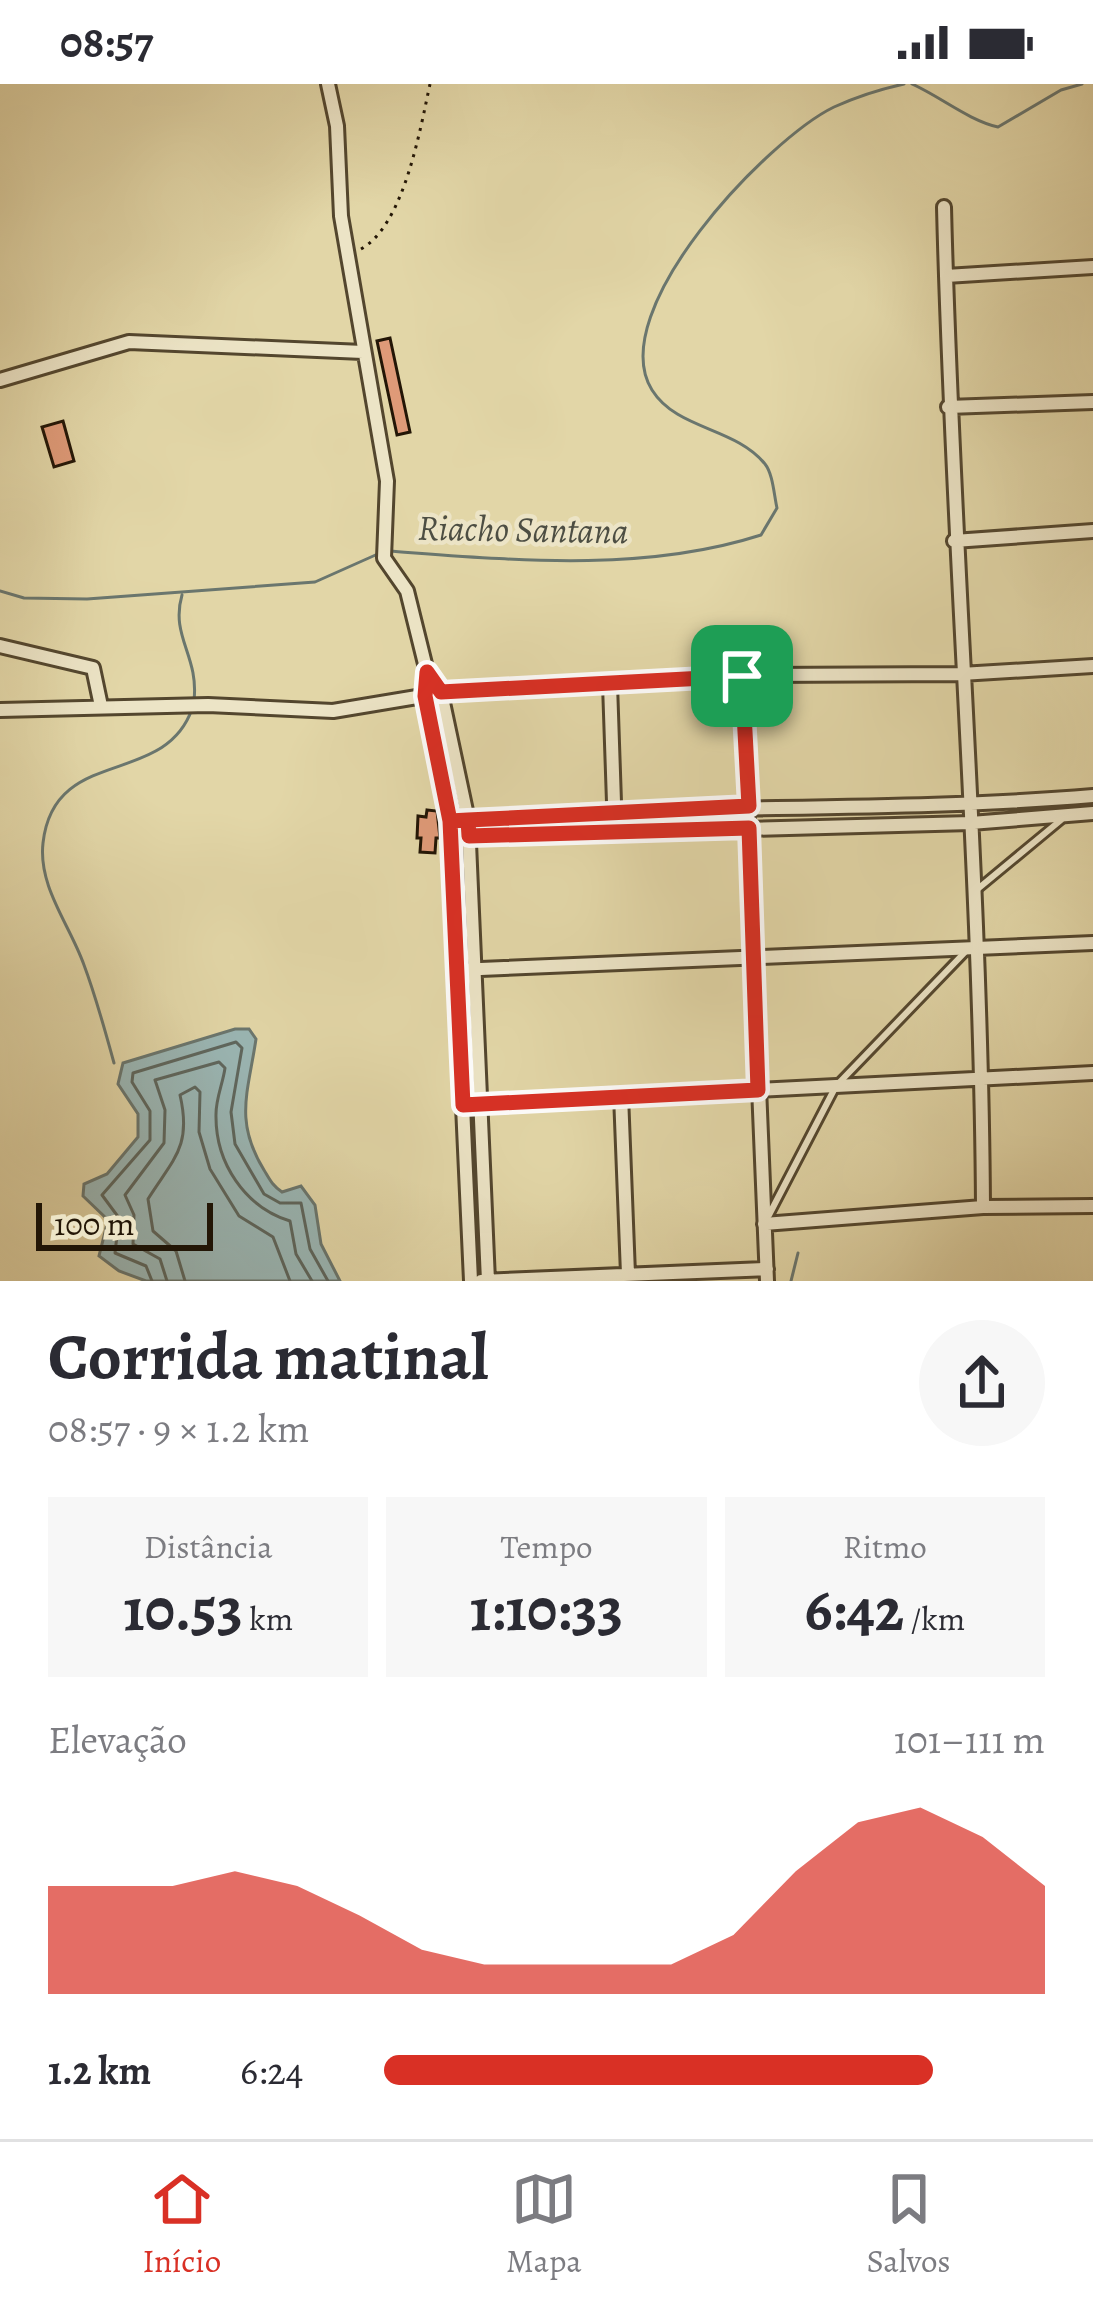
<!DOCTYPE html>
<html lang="pt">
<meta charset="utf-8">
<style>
:root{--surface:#fff;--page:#f7f7f7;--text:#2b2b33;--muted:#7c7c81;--line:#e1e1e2;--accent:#d93025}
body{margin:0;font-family:Alegreya,serif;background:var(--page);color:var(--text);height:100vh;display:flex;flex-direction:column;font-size:45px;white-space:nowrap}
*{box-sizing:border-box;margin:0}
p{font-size:39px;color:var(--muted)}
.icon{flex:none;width:66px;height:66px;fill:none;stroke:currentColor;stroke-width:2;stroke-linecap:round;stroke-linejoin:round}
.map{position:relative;height:1197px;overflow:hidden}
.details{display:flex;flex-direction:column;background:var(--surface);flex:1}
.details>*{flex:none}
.scale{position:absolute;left:36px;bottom:30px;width:177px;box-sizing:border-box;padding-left:12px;border:6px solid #231606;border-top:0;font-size:33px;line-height:42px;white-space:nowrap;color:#231606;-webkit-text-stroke:9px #ece4c6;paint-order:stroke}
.pin{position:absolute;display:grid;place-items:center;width:102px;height:102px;color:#fff;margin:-51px;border-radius:24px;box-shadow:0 6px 18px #0006}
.round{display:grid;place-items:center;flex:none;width:126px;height:126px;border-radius:63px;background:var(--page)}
.overview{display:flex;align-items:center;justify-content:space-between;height:204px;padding:0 48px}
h1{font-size:66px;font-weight:600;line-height:90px}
.metrics{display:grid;grid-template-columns:repeat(3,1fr);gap:18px;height:204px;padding:12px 48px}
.metrics div{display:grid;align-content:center;border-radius:0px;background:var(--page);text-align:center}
.metrics b{font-size:60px;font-weight:600}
.metrics small{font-size:33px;font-weight:400}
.metrics p{font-size:33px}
.chart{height:336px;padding:24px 48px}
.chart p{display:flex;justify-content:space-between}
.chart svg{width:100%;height:216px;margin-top:12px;fill:var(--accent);opacity:.7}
ul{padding:0 48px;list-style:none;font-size:39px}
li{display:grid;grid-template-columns:192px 144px 1fr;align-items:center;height:90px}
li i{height:30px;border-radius:15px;background:var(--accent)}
.status{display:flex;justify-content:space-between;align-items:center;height:84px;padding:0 60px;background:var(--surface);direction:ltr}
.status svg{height:33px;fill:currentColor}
.tabs{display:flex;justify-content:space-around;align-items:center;height:168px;border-top:3px solid var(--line);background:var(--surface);font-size:33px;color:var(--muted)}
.tabs a{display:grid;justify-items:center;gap:6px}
.tabs .current{color:var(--accent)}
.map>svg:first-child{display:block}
.water{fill:#9ab6b4;stroke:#6a766e;stroke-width:3}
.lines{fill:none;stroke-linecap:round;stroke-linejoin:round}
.shore{stroke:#5e665d;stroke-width:3}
.stream{stroke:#6a766e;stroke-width:3}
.building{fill:#df9a78;stroke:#231606;stroke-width:3}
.lane-casing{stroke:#53462e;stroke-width:12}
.street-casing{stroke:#53462e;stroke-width:18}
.path{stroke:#231606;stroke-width:3;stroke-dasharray:3 6;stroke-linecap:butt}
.lane{stroke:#ece4c6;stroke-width:6}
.street{stroke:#ece4c6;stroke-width:12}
.route-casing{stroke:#fff;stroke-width:24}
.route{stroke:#d93025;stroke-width:15}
.labels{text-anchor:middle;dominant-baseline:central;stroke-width:9;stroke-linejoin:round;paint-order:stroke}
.water-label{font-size:36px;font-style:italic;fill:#4d4e43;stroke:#ece4c6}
</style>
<div class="status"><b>08:57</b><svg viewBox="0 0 49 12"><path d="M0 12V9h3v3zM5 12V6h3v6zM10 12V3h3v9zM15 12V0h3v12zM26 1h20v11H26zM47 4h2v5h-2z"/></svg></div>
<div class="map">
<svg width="1093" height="1197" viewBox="0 0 1093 1197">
<rect width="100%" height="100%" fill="#e2d6a7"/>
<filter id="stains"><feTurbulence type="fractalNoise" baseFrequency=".00167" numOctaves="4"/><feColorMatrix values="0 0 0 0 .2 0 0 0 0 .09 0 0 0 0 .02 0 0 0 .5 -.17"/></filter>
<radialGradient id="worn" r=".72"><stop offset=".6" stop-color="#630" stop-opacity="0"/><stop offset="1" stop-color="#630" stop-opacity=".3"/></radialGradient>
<path class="water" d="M235 945H249L256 955C248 1009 234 1037 264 1086 270 1096 272 1101 282 1108L301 1102 315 1121 321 1160 340 1197H146L119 1187 99 1172 108 1136 83 1112 84 1100 107 1090 138 1053V1030L118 1000 123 979Z"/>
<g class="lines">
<path class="shore" d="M152 1197 146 1182 115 1169 119 1134 102 1111 150 1056V1027L132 998 133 989 236 958 242 964 231 1028 235 1060 264 1110 280 1119H301L310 1165 328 1197
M167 1197 160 1175 133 1160 134 1131 125 1111 164 1059 165 1026 155 996 219 978 225 984C223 999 216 1014 216 1030 215 1079 245 1123 290 1137L296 1170 312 1197
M185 1197 176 1167 153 1147 148 1115C173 1075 192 1063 180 1011L195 1003 200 1008 199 1048 210 1085 239 1132 273 1153 290 1197"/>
<path class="stream" d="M912 0C941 13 968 36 998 43L1061 6 1082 0
M389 467C511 476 643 489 761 451L777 424C774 411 773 390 765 380 735 343 677 346 652 306 603 227 768 55 834 23 856 13 881 5 904 0
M0 507 24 514 87 515 315 498 380 469
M182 511C170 552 199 572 194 616
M114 979C105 946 96 913 84 881 70 841 38 803 43 759 54 661 164 704 192 625
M791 1197 798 1169"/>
</g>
<path class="building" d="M390 254 410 348 397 351 377 257Z
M63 337 74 377 54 383 42 343Z
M427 726 437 727 440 754H436L435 769 420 768 421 754H417L418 732 426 733Z"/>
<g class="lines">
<defs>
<path id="lane" d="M974 808 1061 736
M769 1131 836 1002 967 866"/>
<path id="street" d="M328 0 337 42 341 132 387 397 384 474 407 507 427 588 441 609 468 736 488 1197
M944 123C952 457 981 790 983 1123
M946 192 1093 183
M0 296 129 258 363 268
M948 323 1093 318
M954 457 1093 447
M0 562 93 584 101 622
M742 591 767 1197
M610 600 615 748
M426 607 450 737 471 1197
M0 626 208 621 333 627 441 609 742 591 961 590 1093 582
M450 737C664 718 879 730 1093 712
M451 753 971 739 1093 729
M457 886 1093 859
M621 1011 628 1190
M463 1021 1093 989
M764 1140 983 1123 1093 1122
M481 1197 767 1185"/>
</defs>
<use href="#lane" class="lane-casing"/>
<use href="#street" class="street-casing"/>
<path class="path" d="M361 165C404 141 420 46 430 0"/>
<use href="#lane" class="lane"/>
<use href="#street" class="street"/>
</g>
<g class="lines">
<defs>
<path id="route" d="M742 592 441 608 427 588 425 612 450 737 468 736 469 752 749 744 758 1006 463 1021 450 737 468 736 749 722 742 592"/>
</defs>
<use href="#route" class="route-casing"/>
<use href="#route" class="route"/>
</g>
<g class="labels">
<g class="water-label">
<text transform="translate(523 445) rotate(1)">Riacho Santana</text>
</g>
</g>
<rect width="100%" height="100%" filter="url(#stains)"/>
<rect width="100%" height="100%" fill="url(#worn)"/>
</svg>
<div class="scale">100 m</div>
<div class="pin" style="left:742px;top:592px;background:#1e9e55"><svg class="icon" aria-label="arrive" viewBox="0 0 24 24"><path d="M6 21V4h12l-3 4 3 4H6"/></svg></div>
</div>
<section class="details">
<div class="overview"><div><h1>Corrida matinal</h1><p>08:57 · 9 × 1.2 km</p></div><a class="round"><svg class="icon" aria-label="share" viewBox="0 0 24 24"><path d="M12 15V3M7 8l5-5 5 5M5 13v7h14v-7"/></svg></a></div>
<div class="metrics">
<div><p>Distância</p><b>10.53<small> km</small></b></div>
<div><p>Tempo</p><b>1:10:33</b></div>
<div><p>Ritmo</p><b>6:42<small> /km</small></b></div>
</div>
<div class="chart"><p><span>Elevação</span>101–111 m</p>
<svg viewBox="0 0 160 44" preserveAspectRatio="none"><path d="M0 44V22L10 22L20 22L30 19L40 22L50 28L60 35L70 38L80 38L90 38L100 38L110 32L120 19L130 9L140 6L150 12L160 22V44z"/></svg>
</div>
<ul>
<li><b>1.2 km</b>6:24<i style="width:83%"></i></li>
</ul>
</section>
<nav class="tabs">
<a class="current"><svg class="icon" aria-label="home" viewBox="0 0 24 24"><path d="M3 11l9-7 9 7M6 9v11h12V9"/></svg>Início</a>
<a><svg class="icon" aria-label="map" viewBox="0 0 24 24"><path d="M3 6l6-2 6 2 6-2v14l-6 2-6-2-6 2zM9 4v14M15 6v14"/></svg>Mapa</a>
<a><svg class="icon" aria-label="saved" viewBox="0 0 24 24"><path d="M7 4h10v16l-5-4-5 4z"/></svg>Salvos</a>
</nav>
